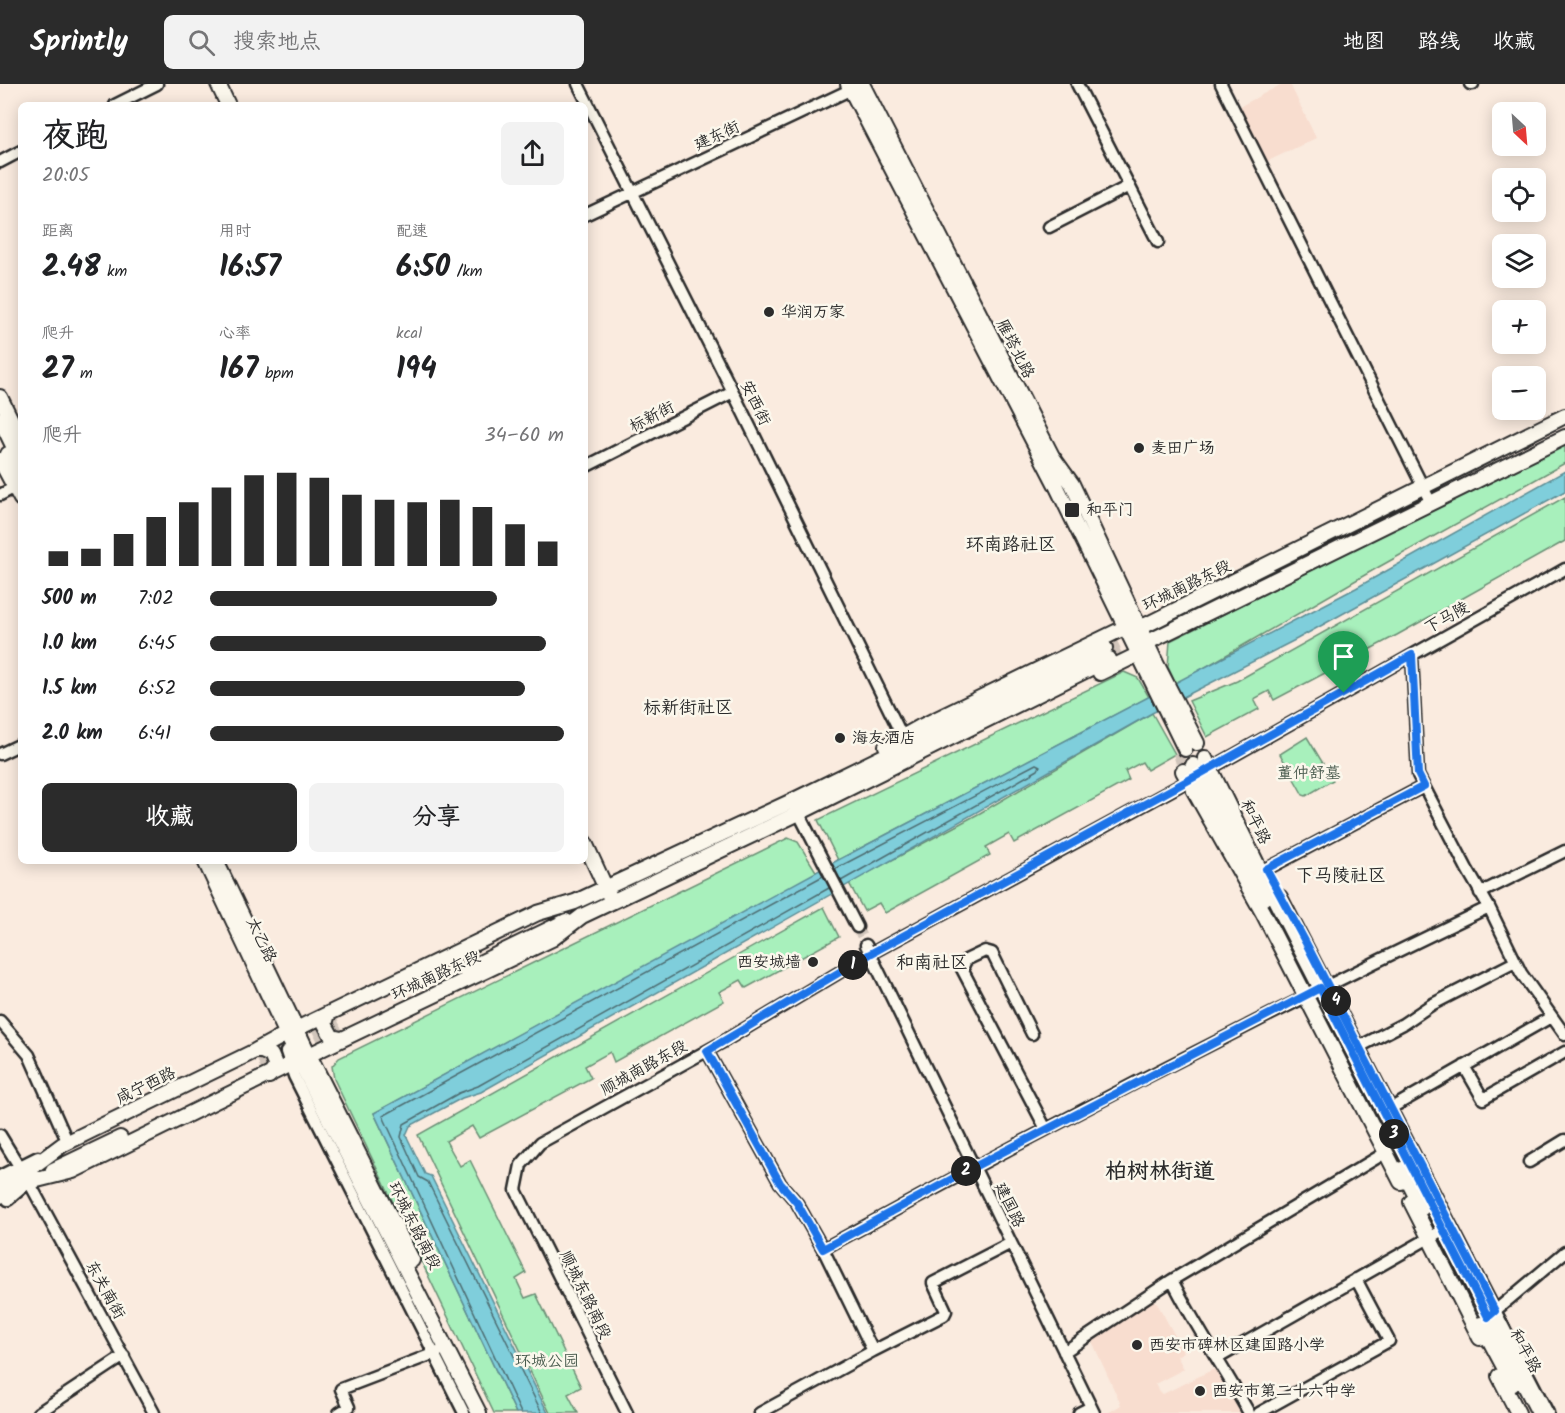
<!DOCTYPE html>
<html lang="zh">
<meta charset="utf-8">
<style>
:root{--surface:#fff;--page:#f2f2f2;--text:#202124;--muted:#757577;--accent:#2b2b2b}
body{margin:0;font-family:Kalam,"LXGW WenKai TC",sans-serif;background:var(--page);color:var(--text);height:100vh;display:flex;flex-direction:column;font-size:22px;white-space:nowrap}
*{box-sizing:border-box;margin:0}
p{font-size:20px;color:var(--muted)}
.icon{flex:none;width:33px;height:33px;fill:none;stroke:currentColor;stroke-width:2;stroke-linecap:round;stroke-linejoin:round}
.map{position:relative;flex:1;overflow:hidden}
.sheet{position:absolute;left:18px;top:18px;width:570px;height:762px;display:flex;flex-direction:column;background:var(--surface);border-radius:9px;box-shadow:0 3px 15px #0003}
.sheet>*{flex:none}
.needle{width:39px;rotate:154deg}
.controls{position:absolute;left:1492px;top:18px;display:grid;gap:12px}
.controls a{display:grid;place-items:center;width:54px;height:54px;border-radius:9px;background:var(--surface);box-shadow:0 3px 15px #0003;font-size:30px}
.pin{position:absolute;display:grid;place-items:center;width:51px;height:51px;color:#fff;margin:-62px -26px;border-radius:50% 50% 50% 0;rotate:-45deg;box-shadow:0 0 6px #0007}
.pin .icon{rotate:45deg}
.km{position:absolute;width:30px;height:30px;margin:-15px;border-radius:50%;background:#222;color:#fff;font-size:16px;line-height:30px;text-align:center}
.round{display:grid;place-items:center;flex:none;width:63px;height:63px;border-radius:9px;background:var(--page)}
.head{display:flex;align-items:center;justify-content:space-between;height:102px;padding:0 24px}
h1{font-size:33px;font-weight:600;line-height:45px}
.figures{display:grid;grid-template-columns:repeat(3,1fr);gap:9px;height:102px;padding:6px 24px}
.figures div{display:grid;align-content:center}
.figures b{font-size:30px;font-weight:600}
.figures small{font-size:16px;font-weight:400}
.figures p{font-size:16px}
.chart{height:168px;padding:12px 24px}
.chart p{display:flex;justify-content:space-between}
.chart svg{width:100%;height:108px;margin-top:6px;stroke:var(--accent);stroke-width:6}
.cta{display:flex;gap:12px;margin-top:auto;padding:12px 24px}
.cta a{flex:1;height:69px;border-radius:9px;background:var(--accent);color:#fff;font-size:24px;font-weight:600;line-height:69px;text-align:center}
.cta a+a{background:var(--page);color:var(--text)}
ul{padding:0 24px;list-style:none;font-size:20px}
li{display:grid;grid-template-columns:96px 72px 1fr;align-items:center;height:45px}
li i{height:15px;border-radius:8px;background:var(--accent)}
header{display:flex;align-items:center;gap:36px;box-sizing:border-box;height:84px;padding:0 30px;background:var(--accent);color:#fff}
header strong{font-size:28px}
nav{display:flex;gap:33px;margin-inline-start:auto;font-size:21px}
.search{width:420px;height:54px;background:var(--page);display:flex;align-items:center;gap:15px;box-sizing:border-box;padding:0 21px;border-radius:9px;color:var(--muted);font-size:22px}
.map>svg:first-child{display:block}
.built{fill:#f8ddcf}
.green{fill:#a8f0bc;stroke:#6a8e74;stroke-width:1.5}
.water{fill:#7fcedb;stroke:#5d8d95;stroke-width:1.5}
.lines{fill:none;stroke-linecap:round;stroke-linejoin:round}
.shore{stroke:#4d6c71;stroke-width:1.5}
.minor-tunnel{stroke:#d1c5bb;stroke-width:10;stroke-dasharray:10 5;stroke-linecap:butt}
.major-tunnel{stroke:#d1c5bb;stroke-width:14;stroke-dasharray:14 7;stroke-linecap:butt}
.minor-casing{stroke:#2b2b2b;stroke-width:15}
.major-casing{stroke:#2b2b2b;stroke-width:18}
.minor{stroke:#fbf7ec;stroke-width:10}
.major{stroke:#fbf7ec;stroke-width:14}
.route-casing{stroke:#fff;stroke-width:12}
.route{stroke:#1a73e8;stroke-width:8}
.poi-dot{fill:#2b2b2b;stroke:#fbf7ec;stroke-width:2}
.labels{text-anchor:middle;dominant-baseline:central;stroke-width:5;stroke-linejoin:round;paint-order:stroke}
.street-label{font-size:16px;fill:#2b2b2b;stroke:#fbf7ec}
.poi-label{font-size:16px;fill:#2b2b2b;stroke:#fbf7ec;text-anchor:start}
.park-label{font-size:16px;fill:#4a5c4f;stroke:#fbf7ec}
.neighbourhood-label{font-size:18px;fill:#2b2b2b;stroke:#fbf7ec}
.district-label{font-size:22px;font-weight:bold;fill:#2b2b2b;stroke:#fbf7ec}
</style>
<header>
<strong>Sprintly</strong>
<div class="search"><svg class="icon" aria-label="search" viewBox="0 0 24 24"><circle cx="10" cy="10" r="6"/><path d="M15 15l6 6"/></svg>搜索地点</div>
<nav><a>地图</a><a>路线</a><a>收藏</a></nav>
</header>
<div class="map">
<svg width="1565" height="1329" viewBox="0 0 1565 1329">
<rect width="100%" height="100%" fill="#faebdf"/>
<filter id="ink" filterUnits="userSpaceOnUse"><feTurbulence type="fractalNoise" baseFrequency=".0167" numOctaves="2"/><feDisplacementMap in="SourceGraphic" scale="12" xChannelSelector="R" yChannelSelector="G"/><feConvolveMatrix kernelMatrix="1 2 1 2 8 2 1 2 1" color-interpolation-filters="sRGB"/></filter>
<g filter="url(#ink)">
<path class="built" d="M1282 0H1290L1316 54 1264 79 1237 24Z
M1153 1212 1184 1268 1177 1272 1184 1285 1155 1300 1157 1304 1163 1310 1218 1283 1244 1329H1108L1121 1321 1091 1255Z"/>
<path class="green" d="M1565 359V379L1377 484 1176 600 1168 583 1170 557Z
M1565 413V457L1397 551 1274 616 1269 607 1254 615 1259 625 1207 653 1189 617 1237 597Z
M1124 588 1138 594 1149 613 838 776 818 736Z
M1152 629 1175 670 1147 686 1142 678 1125 687 1129 696 1014 759 1009 750 986 763 990 771 885 829 879 819 864 827 849 799 980 729Z
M1307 653 1333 696 1306 712 1303 711 1280 670Z
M788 754 798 758 817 789 374 1029 516 1329H494L334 995 332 982 339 974Z
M824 823 839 853 746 904 741 896 719 908 724 917 614 978 610 968 585 982 591 994 479 1054 472 1042 446 1057 460 1082 470 1076 526 1189 516 1195 525 1214 536 1210 581 1303 568 1310 578 1329H550L418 1051Z"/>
<path class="water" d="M1565 387V407L1297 555 1152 629 481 1008 462 1014 410 1042 406 1051 425 1090 431 1092 548 1329H516L374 1029 838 776 1356 504Z"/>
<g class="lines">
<path class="shore" d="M835 785 1036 680 1040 682 1038 686 841 797
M521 1329 383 1032 823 792
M542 1329 428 1098 419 1093 401 1053 404 1040 459 1009 478 1002 829 804"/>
<path class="minor-tunnel" d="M1178 669 1183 687
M857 843 866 861"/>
<path class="major-tunnel" d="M1105 564 1138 548
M1109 575 1145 557
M257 976 337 935
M262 987 342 946"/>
<defs>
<path id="minor" d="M578 0 733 308 902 652
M1077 0 1158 158
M1221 0 1431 419
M1470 0H1473
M115 21 157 0
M0 78 21 67
M585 131 856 3
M1049 143 1129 102
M585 383 733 308
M0 411 21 400
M1412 571 1418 691 1467 785 1489 823 1521 889 1565 951
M0 670 21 660
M795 722 857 843
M1261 788 1424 702
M1480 809 1565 767
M1281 812 1548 1329
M866 861 1094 1329
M0 937 29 971 68 1059
M1032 950 992 869 985 867 966 876 962 885 1046 1045
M1355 965 1403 940 1431 921 1515 878
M707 967 780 1099 797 1119 823 1165 873 1267
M286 968 294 992 464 1329
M1464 982 1483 1015 1565 968
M1386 1027 1551 933
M0 1051 22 1087
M1529 1078 1565 1056
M0 1092 38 1073
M8 1116 29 1098 154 1329
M823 1165C1042 1045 1264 931 1489 823
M1172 1196C1195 1242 1224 1284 1249 1329
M1489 1232 1565 1168
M1064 1268 1172 1196 1385 1069
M1218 1274 1443 1146
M38 1329 124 1272
M339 1329 349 1323 341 1305 438 1268
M627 1329 516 1106 521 1081 540 1059 721 959 870 870 1188 697 1565 485
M760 1329 873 1267 944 1231 946 1227 933 1199 1011 1159
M1079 1329 1091 1323
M1259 1329 1389 1257 1356 1195"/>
<path id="major" d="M218 0 228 21
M848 0 1055 399 1185 665
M862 0 1052 372 1072 400 1156 579 1197 659
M0 313 21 356
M0 335 21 378
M8 370 21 396
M0 376 21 415
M1100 589 1139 570 1146 559 1565 353
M886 662 920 643 1126 543 1140 544 1565 332
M1205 674 1261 788 1539 1329
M1193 681 1264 814
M1183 687 1263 829 1401 1098
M585 759 609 811
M205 777 299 976 479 1329
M216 777 309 971 412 1176
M465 886 566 837
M328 930 325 940 332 953 341 955
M255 967H262L271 971 276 983 269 992
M1402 1085 1422 1124
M53 1086 120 1054
M23 1090 62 1061 255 967 288 949 538 829 575 818 792 717 1105 564
M29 1098 73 1087 309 971 552 855 582 832 799 729 1109 575
M0 1101 31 1086
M0 1112 36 1094
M1411 1118 1480 1254
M1481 1240 1513 1300
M1499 1292 1518 1329"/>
</defs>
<use href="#minor" class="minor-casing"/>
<use href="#major" class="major-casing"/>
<use href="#minor" class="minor"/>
<use href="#major" class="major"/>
</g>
</g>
<g class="lines" filter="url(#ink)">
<defs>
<path id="route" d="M1412 571 1418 690 1424 702 1266 785 1306 859 1495 1227 1488 1233 1320 904 974 1083 823 1165 797 1119 780 1099 707 967 870 870 1198 691Z"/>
</defs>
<use href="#route" class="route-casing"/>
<use href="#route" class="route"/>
</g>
<g class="poi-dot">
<circle cx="769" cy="228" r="6"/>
<circle cx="1139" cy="364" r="6"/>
<rect x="1064" y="418" width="16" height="16" rx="3"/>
<circle cx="840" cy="654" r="6"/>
<circle cx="813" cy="878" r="6"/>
<circle cx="1137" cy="1261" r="6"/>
<circle cx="1200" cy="1307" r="6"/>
</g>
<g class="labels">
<g class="street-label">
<text transform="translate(717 52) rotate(-25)">建东街</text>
<text transform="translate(1015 265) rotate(63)">雁塔北路</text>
<text transform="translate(755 319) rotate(64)">安西街</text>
<text transform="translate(652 333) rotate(-27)">标新街</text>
<text transform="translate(1187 502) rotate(-26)">环城南路东段</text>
<text transform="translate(1447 534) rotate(-29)">下马陵</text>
<text transform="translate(1255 738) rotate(64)">和平路</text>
<text transform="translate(261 856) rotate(64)">太乙路</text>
<text transform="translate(436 892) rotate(-25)">环城南路东段</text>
<text transform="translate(644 984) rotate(-29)">顺城南路东段</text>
<text transform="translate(146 1002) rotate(-26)">咸宁西路</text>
<text transform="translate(1009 1121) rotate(64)">建国路</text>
<text transform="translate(414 1142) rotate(63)">环城东路南段</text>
<text transform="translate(105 1206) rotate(61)">东关南街</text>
<text transform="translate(585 1211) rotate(64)">顺城东路南段</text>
<text transform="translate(1525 1267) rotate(62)">和平路</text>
</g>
<g class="poi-label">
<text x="781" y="228">华润万家</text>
<text x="1151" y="364">麦田广场</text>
<text x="1086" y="426">和平门</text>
<text x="852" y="654">海友酒店</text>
<text x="801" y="878" text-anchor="end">西安城墙</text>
<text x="1149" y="1261">西安市碑林区建国路小学</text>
<text x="1212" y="1307">西安市第二十六中学</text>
</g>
<g class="park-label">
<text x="1309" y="689">董仲舒墓</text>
<text x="547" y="1277">环城公园</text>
</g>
<g class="neighbourhood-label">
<text x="1011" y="461">环南路社区</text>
<text x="688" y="624">标新街社区</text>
<text x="1341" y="792">下马陵社区</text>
<text x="932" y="879">和南社区</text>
</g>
<g class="district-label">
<text x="1160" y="1088">柏树林街道</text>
</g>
</g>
</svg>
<div class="controls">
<a><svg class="needle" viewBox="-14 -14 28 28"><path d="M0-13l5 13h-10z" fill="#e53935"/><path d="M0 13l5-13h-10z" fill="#757577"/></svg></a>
<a><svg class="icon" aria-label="locate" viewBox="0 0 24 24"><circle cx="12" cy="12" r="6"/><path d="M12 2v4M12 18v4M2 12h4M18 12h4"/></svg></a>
<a><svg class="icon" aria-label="layers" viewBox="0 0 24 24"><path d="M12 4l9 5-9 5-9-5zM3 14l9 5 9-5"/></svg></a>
<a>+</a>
<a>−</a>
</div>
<div class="pin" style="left:1344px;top:609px;background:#1e9e55"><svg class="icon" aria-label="arrive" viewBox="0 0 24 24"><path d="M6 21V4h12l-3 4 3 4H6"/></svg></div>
<b class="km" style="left:853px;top:881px">1</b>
<b class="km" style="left:966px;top:1087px">2</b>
<b class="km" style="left:1394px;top:1050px">3</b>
<b class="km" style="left:1336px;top:917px">4</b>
<section class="sheet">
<div class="head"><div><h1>夜跑</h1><p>20:05</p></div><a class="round"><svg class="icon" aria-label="share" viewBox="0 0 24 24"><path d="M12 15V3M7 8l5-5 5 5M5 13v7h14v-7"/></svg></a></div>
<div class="figures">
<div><p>距离</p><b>2.48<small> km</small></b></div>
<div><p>用时</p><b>16:57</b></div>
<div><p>配速</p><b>6:50<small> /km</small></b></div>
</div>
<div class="figures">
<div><p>爬升</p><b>27<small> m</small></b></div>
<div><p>心率</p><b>167<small> bpm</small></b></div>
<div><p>kcal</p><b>194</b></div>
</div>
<div class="chart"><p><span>爬升</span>34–60 m</p>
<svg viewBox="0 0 160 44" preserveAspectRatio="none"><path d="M5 44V38M15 44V37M25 44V31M35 44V24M45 44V18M55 44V12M65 44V7M75 44V6M85 44V8M95 44V15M105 44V17M115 44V18M125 44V17M135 44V20M145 44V27M155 44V34"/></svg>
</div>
<ul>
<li><b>500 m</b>7:02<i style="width:81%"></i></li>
<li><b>1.0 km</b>6:45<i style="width:95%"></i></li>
<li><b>1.5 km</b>6:52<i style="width:89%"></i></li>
<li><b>2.0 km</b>6:41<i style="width:100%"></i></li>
</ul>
<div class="cta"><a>收藏</a><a>分享</a></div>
</section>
</div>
